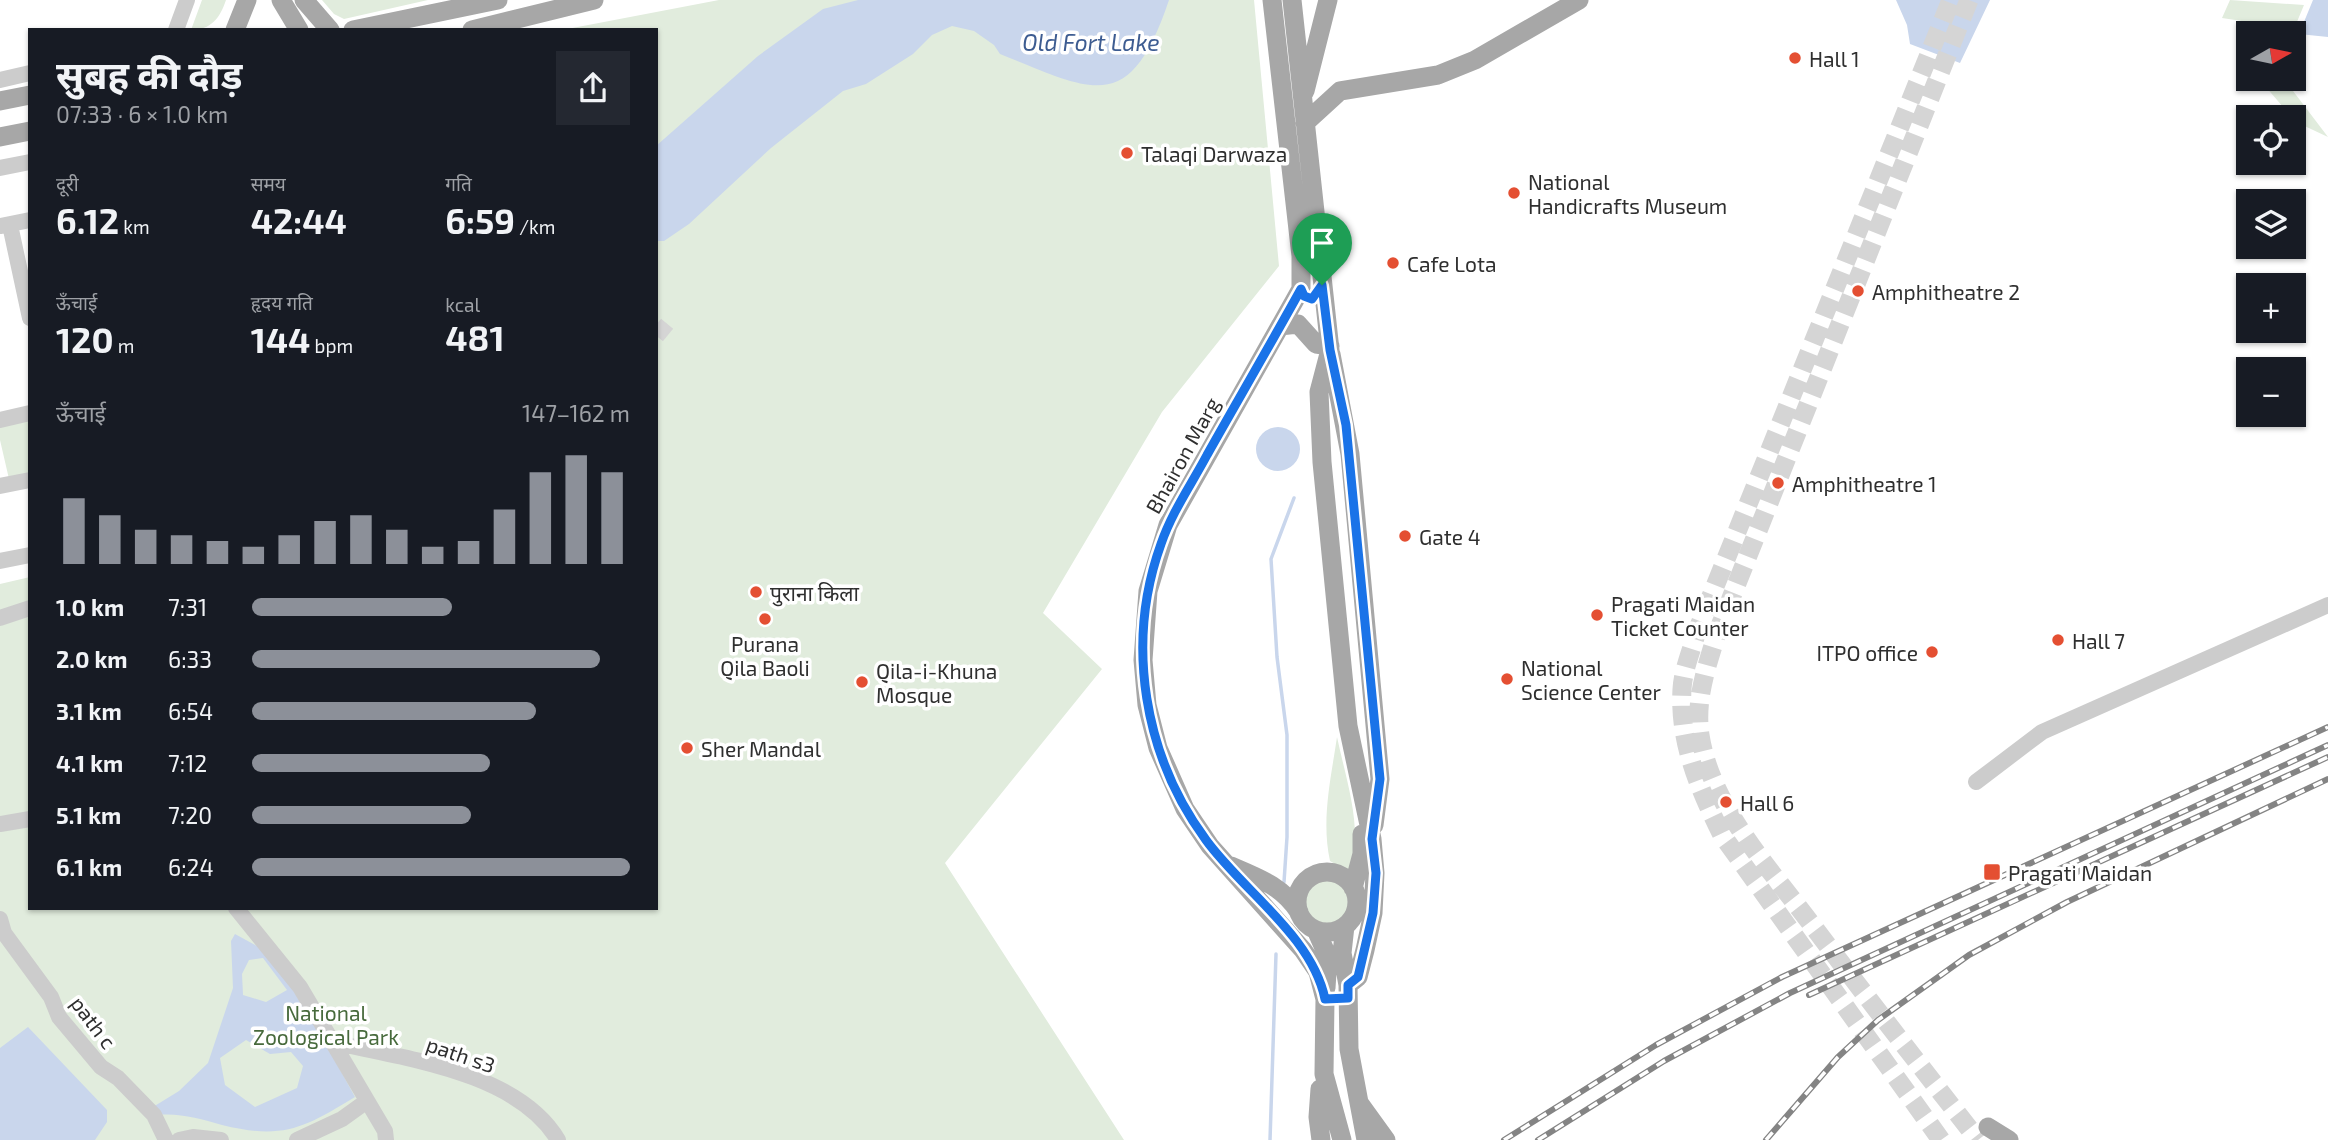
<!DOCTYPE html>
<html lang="hi">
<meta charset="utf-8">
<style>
:root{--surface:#171b24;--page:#242831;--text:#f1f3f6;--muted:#9ea1a6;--accent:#8c9099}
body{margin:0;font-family:"Exo 2","Noto Sans Devanagari",sans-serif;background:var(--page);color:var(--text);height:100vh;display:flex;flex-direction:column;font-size:26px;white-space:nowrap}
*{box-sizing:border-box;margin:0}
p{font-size:23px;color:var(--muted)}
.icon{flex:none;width:38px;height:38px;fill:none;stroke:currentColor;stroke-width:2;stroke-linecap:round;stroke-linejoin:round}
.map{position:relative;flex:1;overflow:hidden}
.side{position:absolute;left:28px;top:28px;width:630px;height:882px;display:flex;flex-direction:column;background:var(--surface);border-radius:0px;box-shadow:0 2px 5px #0004}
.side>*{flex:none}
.needle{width:46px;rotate:81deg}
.tools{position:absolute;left:2236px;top:21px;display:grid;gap:14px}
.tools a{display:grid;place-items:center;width:70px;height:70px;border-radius:0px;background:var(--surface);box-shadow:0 2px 5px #0004;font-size:35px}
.pin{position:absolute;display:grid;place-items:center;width:60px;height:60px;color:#fff;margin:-72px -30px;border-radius:50% 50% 50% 0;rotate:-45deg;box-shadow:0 0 7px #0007}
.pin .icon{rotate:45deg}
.round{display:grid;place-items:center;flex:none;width:74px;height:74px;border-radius:0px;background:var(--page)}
.summary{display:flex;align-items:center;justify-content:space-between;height:119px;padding:0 28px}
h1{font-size:38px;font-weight:700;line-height:52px}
.figures{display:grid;grid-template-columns:repeat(3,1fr);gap:10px;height:119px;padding:7px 28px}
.figures div{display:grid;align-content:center}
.figures b{font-size:35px;font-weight:700}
.figures small{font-size:19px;font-weight:400}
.figures p{font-size:19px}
.chart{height:196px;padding:14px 28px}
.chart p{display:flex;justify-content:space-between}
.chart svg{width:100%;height:126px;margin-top:7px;stroke:var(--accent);stroke-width:6}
ul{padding:0 28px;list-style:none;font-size:23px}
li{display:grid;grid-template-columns:112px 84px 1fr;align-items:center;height:52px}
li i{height:18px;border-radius:9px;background:var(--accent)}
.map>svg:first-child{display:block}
.green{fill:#e1ecdd}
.water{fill:#c9d6ec;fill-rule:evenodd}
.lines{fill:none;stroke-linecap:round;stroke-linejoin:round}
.stream{stroke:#c9d6ec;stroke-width:3.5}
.minor-tunnel{stroke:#d5d5d5;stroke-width:16;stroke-dasharray:16 8;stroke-linecap:butt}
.major-tunnel{stroke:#d5d5d5;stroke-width:19;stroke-dasharray:19 10;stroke-linecap:butt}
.minor{stroke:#ccc;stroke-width:16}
.major{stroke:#a7a7a7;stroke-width:19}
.rail-casing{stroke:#848484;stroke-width:6}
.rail{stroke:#fff;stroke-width:3.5;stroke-dasharray:10;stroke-linecap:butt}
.route-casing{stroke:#fff;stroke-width:14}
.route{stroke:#1a73e8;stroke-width:9}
.poi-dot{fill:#e44f32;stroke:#fff;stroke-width:2.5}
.labels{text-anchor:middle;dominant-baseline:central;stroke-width:7;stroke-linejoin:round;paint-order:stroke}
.poi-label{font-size:21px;fill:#2f2f2f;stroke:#fff;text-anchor:start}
.street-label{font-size:21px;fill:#2f2f2f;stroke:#fff}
.park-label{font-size:21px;fill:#476a3c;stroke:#fff}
.water-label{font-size:23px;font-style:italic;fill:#3d5c91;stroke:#fff}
</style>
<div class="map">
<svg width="2328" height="1140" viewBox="0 0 2328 1140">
<rect width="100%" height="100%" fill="#fff"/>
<path class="green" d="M202 0H226C220 18 211 30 191 30Z
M322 0H428L344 19 334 14Z
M719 0H1254L1279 266 1162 412 1043 613 1102 669 945 863 1124 1140H0V584L30 577V908H656V30H562Z
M2230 0 2304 5 2294 29 2222 18Z
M2259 79H2284L2328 137 2296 122Z
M30 417V474L9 479 0 440V424Z
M1337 737C1346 780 1364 830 1350 873L1330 861C1321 820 1331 778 1337 737Z
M1305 902a22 22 0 1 1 44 0a22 22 0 1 1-44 0Z"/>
<path class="water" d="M858 0H1169C1130 116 1094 92 1000 54L994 45 974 31 952 26 932 35 913 54 866 84 843 91 771 148 689 224 664 241H656V146L758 56 823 9Z
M1896 0H1990L1960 63 1910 44 1907 25Z
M2313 0H2328V37L2299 34Z
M1256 449a22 22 0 1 1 44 0a22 22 0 1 1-44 0Z
M235 934 264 950 301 998 355 1097C304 1128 283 1140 222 1125 200 1119 181 1113 158 1115L153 1107 179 1091 208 1063 233 988 231 941ZM263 958 287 990 266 1002 243 995 242 974 249 960ZM246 1040 270 1054 291 1052 303 1066 297 1088 255 1107 225 1085 220 1058Z
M28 1027 107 1110V1122L95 1140H0V1048Z"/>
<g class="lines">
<path class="stream" d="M1284 882 1287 837V735L1277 657 1271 559 1294 498
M1270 1140 1276 954"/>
<path class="minor-tunnel" d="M656 325 668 335"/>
<path class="major-tunnel" d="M1969 0 1716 636C1706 669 1695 700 1700 735 1711 806 1767 865 1809 921 1865 995 1921 1067 1978 1140
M1941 1140 1722 835C1699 788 1679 743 1682 689 1683 670 1692 649 1697 631L1951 0"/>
<path class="minor" d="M176 30 187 0
M0 80 30 73
M0 168 30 162
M10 225 30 318
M1 226 30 220
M0 420 30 413
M0 486 30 480
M0 561 30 555
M0 618 30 608
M1976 782 2042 732 2328 605
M0 824 30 819
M236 908 300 987 385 1131 386 1140
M0 919 4 933 51 997 59 1017 101 1067 118 1078 154 1115 166 1140
M332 1042C403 1058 518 1072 558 1140
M179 1140 193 1137 221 1140
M297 1140 342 1119 367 1101"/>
<path class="major" d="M281 0 299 30
M304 0 330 30
M1272 0 1301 256V289L1168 525 1148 591 1143 660 1147 705 1158 748 1185 809 1210 846 1303 950 1318 972 1325 999 1324 1074 1342 1140
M1292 0 1330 350 1319 392 1322 462 1348 726 1372 839 1375 873 1373 913 1365 950 1358 977 1348 985
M235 30 247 0
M353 30 498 0
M472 30 594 0
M1305 91 1328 0
M0 101 30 95
M1305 123 1340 91 1438 75 1475 60 1579 0
M0 137 30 131
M1280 326 1298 324 1316 344 1330 346
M1331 354 1350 454 1380 779 1374 825
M1231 866C1259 878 1282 886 1299 912
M1297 902a30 30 0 1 1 60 0a30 30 0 1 1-60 0Z
M1353 888 1362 854V834
M1345 926 1342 953 1348 985 1349 1049 1366 1140
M1316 930 1328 957 1326 988
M1320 1089 1318 1117 1321 1140
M1360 1104 1386 1140
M1988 1127 2009 1140"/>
<defs>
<path id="rail" d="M1809 995 2328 757
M1504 1140 1656 1045 1782 977 2328 727
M1538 1140 1664 1061 1790 993 2328 745
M1766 1140 1838 1057 1878 1020 1969 955 2067 902 2328 779"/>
</defs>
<use href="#rail" class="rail-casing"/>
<use href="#rail" class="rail"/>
</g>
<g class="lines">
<defs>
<path id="route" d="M1322 285 1330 350 1346 425 1380 779 1372 839 1376 873 1373 913 1358 977 1348 985V998L1325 999C1312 936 1243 891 1206 840 1144 756 1125 644 1161 544 1172 512 1191 485 1207 455 1238 400 1270 345 1301 289L1304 296 1312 299Z"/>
</defs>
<use href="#route" class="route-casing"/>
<use href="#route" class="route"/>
</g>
<g class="poi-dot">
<circle cx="1795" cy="58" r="7"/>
<circle cx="1127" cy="153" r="7"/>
<circle cx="1514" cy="193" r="7"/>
<circle cx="1393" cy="263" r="7"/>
<circle cx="1858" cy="291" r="7"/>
<circle cx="1778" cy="483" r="7"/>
<circle cx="1405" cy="536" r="7"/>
<circle cx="756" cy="592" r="7"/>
<circle cx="1597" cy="615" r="7"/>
<circle cx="765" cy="619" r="7"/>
<circle cx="2058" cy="640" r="7"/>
<circle cx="1932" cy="652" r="7"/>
<circle cx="1507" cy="679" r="7"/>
<circle cx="862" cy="682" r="7"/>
<circle cx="687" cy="748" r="7"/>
<circle cx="1726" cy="802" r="7"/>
<rect x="1983" y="863" width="18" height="18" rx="3.5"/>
</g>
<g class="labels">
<g class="poi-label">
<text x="1809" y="58">Hall 1</text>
<text x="1141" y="153">Talaqi Darwaza</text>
<text x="1528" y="181">National<tspan x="1528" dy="24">Handicrafts Museum</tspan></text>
<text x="1407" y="263">Cafe Lota</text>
<text x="1872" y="291">Amphitheatre 2</text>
<text x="1792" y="483">Amphitheatre 1</text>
<text x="1419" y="536">Gate 4</text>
<text x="770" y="592">पुराना किला</text>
<text x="1611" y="603">Pragati Maidan<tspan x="1611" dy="24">Ticket Counter</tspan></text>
<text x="2072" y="640">Hall 7</text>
<text x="765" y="643" text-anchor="middle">Purana<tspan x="765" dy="24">Qila Baoli</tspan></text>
<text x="1918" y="652" text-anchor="end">ITPO office</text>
<text x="1521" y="667">National<tspan x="1521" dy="24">Science Center</tspan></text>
<text x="876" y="670">Qila-i-Khuna<tspan x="876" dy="24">Mosque</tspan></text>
<text x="701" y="748">Sher Mandal</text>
<text x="1740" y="802">Hall 6</text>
<text x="2008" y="872">Pragati Maidan</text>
</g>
<g class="street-label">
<text transform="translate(1182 455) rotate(-61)">Bhairon Marg</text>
<text transform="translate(94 1022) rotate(53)">path c</text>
<text transform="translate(461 1054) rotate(19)">path s3</text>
</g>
<g class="park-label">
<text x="326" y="1012">National<tspan x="326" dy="24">Zoological Park</tspan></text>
</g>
<g class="water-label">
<text x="1091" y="42">Old Fort Lake</text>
</g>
</g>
</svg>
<div class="tools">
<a><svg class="needle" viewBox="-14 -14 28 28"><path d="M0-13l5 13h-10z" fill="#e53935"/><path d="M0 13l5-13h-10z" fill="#9ea1a6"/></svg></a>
<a><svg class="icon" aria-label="locate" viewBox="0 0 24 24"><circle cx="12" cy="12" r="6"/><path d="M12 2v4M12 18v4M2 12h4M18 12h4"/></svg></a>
<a><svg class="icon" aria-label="layers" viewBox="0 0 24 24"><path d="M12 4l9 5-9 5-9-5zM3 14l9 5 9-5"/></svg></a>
<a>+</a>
<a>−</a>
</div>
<div class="pin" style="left:1322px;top:285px;background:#1e9e55"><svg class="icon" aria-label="arrive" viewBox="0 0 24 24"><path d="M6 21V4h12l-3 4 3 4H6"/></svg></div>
<section class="side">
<div class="summary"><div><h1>सुबह की दौड़</h1><p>07:33 · 6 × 1.0 km</p></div><a class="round"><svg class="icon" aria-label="share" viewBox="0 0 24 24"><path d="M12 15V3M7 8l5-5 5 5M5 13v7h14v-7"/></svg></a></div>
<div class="figures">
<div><p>दूरी</p><b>6.12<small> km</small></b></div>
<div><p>समय</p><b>42:44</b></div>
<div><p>गति</p><b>6:59<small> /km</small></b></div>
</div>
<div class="figures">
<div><p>ऊँचाई</p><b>120<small> m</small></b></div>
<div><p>हृदय गति</p><b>144<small> bpm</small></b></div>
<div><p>kcal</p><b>481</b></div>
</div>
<div class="chart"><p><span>ऊँचाई</span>147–162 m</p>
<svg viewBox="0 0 160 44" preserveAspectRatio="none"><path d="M5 44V21M15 44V27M25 44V32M35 44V34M45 44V36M55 44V38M65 44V34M75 44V29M85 44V27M95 44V32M105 44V38M115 44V36M125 44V25M135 44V12M145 44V6M155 44V12"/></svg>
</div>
<ul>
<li><b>1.0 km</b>7:31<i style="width:53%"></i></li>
<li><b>2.0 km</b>6:33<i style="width:92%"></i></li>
<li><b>3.1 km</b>6:54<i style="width:75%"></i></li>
<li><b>4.1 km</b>7:12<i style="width:63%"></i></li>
<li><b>5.1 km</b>7:20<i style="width:58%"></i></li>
<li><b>6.1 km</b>6:24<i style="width:100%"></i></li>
</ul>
</section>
</div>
